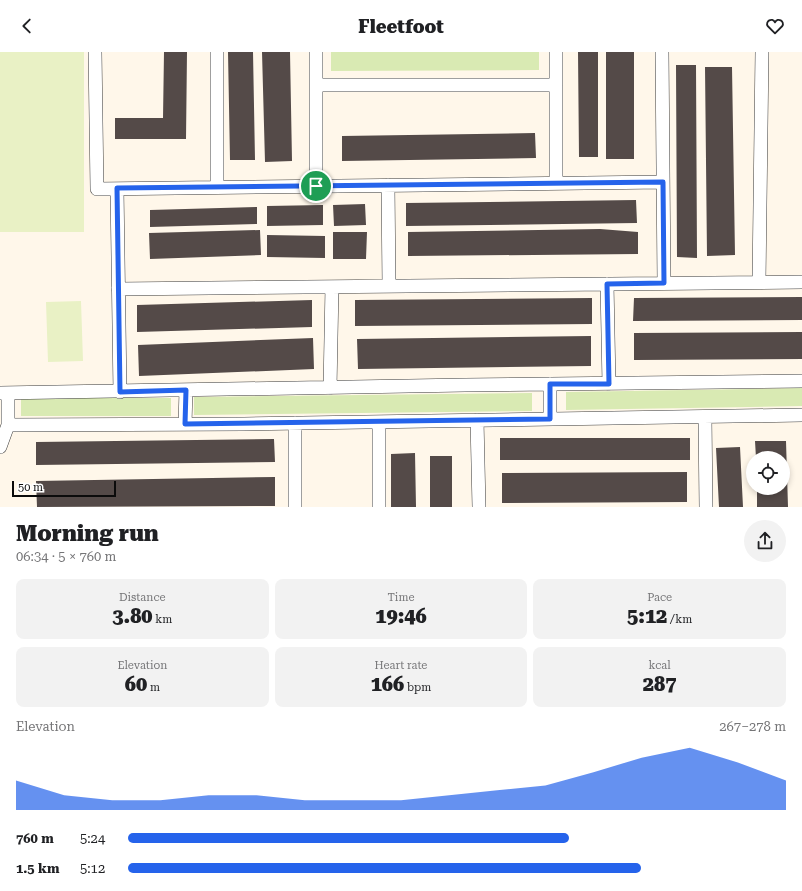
<!DOCTYPE html>
<meta charset="utf-8">
<style>
:root{--surface:#fff;--page:#f2f2f2;--text:#202124;--muted:#757577;--accent:#2563eb}
body{margin:0;font-family:"Roboto Serif",serif;background:var(--page);color:var(--text);height:100vh;display:flex;flex-direction:column;font-size:15px;white-space:nowrap}
*{box-sizing:border-box;margin:0}
p{font-size:13px;color:var(--muted)}
.icon{flex:none;width:22px;height:22px;fill:none;stroke:currentColor;stroke-width:2;stroke-linecap:round;stroke-linejoin:round}
.map{position:relative;height:455px;overflow:hidden}
.sheet{display:flex;flex-direction:column;background:var(--surface);flex:1}
.sheet>*{flex:none}
.buttons{position:absolute;left:746px;top:399px;display:grid;gap:8px}
.buttons a{display:grid;place-items:center;width:44px;height:44px;border-radius:50%;background:var(--surface);box-shadow:0 2px 6px #0003;font-size:20px}
.scale{position:absolute;left:12px;bottom:10px;width:104px;box-sizing:border-box;padding-left:4px;border:2px solid #0b0b0b;border-top:0;font-size:11px;line-height:14px;white-space:nowrap;color:#0b0b0b;-webkit-text-stroke:3px #fff;paint-order:stroke}
.pin{position:absolute;display:grid;place-items:center;width:34px;height:34px;color:#fff;margin:-17px;border:2px solid #fff;border-radius:50%;box-shadow:0 1px 4px #0007}
.round{display:grid;place-items:center;flex:none;width:42px;height:42px;border-radius:21px;background:var(--page)}
.head{display:flex;align-items:center;justify-content:space-between;height:68px;padding:0 16px}
h1{font-size:22px;font-weight:800;line-height:30px}
.figures{display:grid;grid-template-columns:repeat(3,1fr);gap:6px;height:68px;padding:4px 16px}
.figures div{display:grid;align-content:center;border-radius:8px;background:var(--page);text-align:center}
.figures b{font-size:20px;font-weight:800}
.figures small{font-size:11px;font-weight:400}
.figures p{font-size:11px}
.chart{height:112px;padding:8px 16px}
.chart p{display:flex;justify-content:space-between}
.chart svg{width:100%;height:72px;margin-top:4px;fill:var(--accent);opacity:.7}
ul{padding:0 16px;list-style:none;font-size:13px}
li{display:grid;grid-template-columns:64px 48px 1fr;align-items:center;height:30px}
li i{height:10px;border-radius:5px;background:var(--accent)}
header{display:flex;justify-content:space-between;align-items:center;height:52px;padding:0 16px;background:var(--surface);font-size:18px;font-weight:800}
.map>svg:first-child{display:block}
.green{fill:#d9eab3}
.pitch{fill:#e9f1c5}
.building{fill:#544a48}
.lines{fill:none;stroke-linecap:round;stroke-linejoin:round}
.street-casing{stroke:#3e3e3e;stroke-width:14}
.street{stroke:#fff;stroke-width:13}
.route-casing{stroke:#fff;stroke-width:8}
.route{stroke:#2563eb;stroke-width:5}
</style>
<header><svg class="icon" aria-label="back" viewBox="0 0 24 24"><path d="M15 5l-7 7 7 7"/></svg>Fleetfoot<svg class="icon" aria-label="heart" viewBox="0 0 24 24"><path d="M12 20l-8-8c-3-5 5-10 8-4 3-6 11-1 8 4z"/></svg></header>
<div class="map">
<svg width="802" height="455" viewBox="0 0 802 455">
<rect width="100%" height="100%" fill="#fff7ea"/>
<path class="green" d="M331 0H539V18L331 19Z
M802 336V354L566 358V340Z
M532 341V359L194 363V345Z
M21 346H171V364H21Z"/>
<path class="pitch" d="M0 0H84V180H0Z
M81 249 83 309 48 310 46 250Z"/>
<path class="building" d="M164 0H187L186 87H115V66H163Z
M228 0H253L255 108H230Z
M262 0H290L292 109 265 110Z
M578 0H598V105H579Z
M606 0H634V107H606Z
M676 13H696L697 206 677 205Z
M705 15H732L735 203 707 204Z
M535 81 536 106 342 109V84Z
M636 148 637 171 406 174V151Z
M365 152 366 173 334 174 333 153Z
M323 153V173L267 174V154Z
M257 155V172L150 175V158Z
M600 177 638 180V202L408 204V180Z
M260 178 261 203 150 207 149 181Z
M333 180H367L366 207H333Z
M267 183 325 184V206L267 205Z
M802 245V268L633 269 634 246Z
M592 246V272L355 274V248Z
M312 248V275L137 280V253Z
M802 280V307L634 308V281Z
M591 284V314L358 317 357 287Z
M313 286 314 317 139 324 138 293Z
M500 386H690V408H500Z
M274 387 275 410 36 413V390Z
M755 389H786L788 455H757V436H783V406H756Z
M740 395 743 455H719L716 396Z
M415 401 416 455H391V402Z
M430 404H452V455H430Z
M687 420V450L502 451V421Z
M275 425V454L37 455 36 429Z"/>
<g class="lines">
<defs>
<path id="street" d="M95 0 97 137 663 130
M316 0V134
M556 0V131
M662 0 664 231
M316 33H556
M388 133 389 234
M217 135V0
M117 137 120 340
M759 230 762 0
M607 232 609 332
M118 237 802 230
M550 332V367
M330 336 332 235
M0 341 465 333 802 329
M705 365 706 455
M477 368 479 455
M379 370V455
M295 371V455
M185 372 186 338
M8 373 244 372 802 363
M0 395 8 373V341"/>
</defs>
<use href="#street" class="street-casing"/>
<use href="#street" class="street"/>
</g>
<g class="lines">
<defs>
<path id="route" d="M663 130 664 231 607 232 609 332H550V367L185 372 186 338 120 340 117 136Z"/>
</defs>
<use href="#route" class="route-casing"/>
<use href="#route" class="route"/>
</g>
</svg>
<div class="buttons">
<a><svg class="icon" aria-label="locate" viewBox="0 0 24 24"><circle cx="12" cy="12" r="6"/><path d="M12 2v4M12 18v4M2 12h4M18 12h4"/></svg></a>
</div>
<div class="scale">50 m</div>
<div class="pin" style="left:316px;top:134px;background:#1e9e55"><svg class="icon" aria-label="arrive" viewBox="0 0 24 24"><path d="M6 21V4h12l-3 4 3 4H6"/></svg></div>
</div>
<section class="sheet">
<div class="head"><div><h1>Morning run</h1><p>06:34 · 5 × 760 m</p></div><a class="round"><svg class="icon" aria-label="share" viewBox="0 0 24 24"><path d="M12 15V3M7 8l5-5 5 5M5 13v7h14v-7"/></svg></a></div>
<div class="figures">
<div><p>Distance</p><b>3.80<small> km</small></b></div>
<div><p>Time</p><b>19:46</b></div>
<div><p>Pace</p><b>5:12<small> /km</small></b></div>
</div>
<div class="figures">
<div><p>Elevation</p><b>60<small> m</small></b></div>
<div><p>Heart rate</p><b>166<small> bpm</small></b></div>
<div><p>kcal</p><b>287</b></div>
</div>
<div class="chart"><p><span>Elevation</span>267–278 m</p>
<svg viewBox="0 0 160 44" preserveAspectRatio="none"><path d="M0 44V26L10 35L20 38L30 38L40 35L50 35L60 38L70 38L80 38L90 35L100 32L110 29L120 21L130 12L140 6L150 15L160 26V44z"/></svg>
</div>
<ul>
<li><b>760 m</b>5:24<i style="width:67%"></i></li>
<li><b>1.5 km</b>5:12<i style="width:78%"></i></li>
</ul>
</section>
